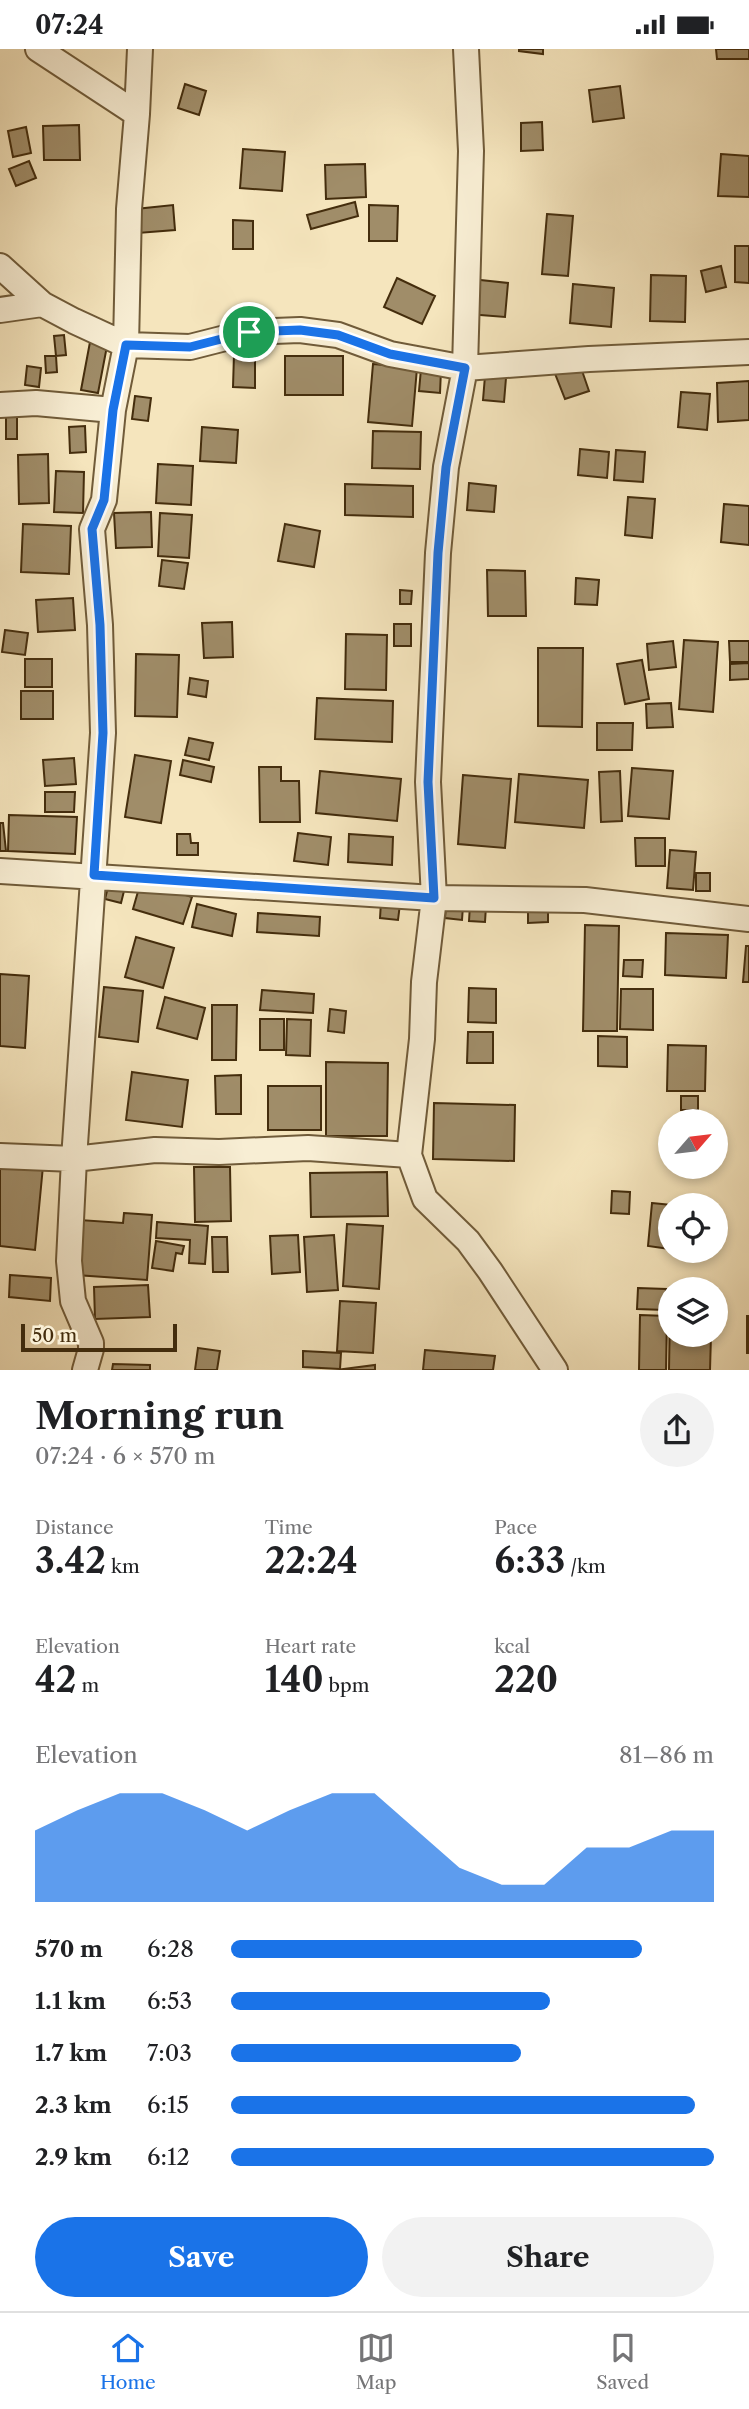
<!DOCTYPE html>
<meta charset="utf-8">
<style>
:root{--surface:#fff;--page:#f2f2f2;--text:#202124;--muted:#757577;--line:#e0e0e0;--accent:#1a73e8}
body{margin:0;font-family:"Libre Caslon Text",serif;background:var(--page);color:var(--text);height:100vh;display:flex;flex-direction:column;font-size:26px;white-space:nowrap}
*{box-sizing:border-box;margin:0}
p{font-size:23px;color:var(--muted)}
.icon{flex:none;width:38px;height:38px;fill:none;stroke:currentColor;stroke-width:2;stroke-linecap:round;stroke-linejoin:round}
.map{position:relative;height:1321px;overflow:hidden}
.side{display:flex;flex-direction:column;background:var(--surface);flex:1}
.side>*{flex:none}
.needle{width:46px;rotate:62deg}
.tools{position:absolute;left:658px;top:1060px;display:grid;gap:14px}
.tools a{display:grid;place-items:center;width:70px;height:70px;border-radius:50%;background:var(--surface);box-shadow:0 4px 10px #0003;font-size:35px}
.scale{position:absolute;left:21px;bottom:18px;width:156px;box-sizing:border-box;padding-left:7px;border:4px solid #442d0d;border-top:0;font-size:19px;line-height:24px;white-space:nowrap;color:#442d0d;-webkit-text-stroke:5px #f8eed4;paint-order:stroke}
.pin{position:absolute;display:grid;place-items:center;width:60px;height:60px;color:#fff;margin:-30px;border:4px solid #fff;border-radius:50%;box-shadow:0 2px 7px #0007}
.round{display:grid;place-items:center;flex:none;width:74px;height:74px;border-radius:37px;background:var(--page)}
.head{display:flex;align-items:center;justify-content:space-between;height:119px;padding:0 35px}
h1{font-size:38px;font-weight:700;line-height:52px}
.stats{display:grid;grid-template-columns:repeat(3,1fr);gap:10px;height:119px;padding:7px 35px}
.stats div{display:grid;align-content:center}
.stats b{font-size:35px;font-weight:700}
.stats small{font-size:19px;font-weight:400}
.stats p{font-size:19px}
.chart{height:196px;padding:14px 35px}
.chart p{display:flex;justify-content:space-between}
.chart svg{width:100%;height:126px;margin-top:7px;fill:var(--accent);opacity:.7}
.action{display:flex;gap:14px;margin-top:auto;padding:14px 35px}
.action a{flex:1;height:80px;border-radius:42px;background:var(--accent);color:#fff;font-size:28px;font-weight:700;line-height:80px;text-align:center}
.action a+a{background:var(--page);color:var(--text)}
ul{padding:0 35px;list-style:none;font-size:23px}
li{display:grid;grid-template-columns:112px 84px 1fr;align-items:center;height:52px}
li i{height:18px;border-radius:9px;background:var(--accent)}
.status{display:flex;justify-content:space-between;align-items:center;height:49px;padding:0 35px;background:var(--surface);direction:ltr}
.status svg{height:19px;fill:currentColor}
.menu{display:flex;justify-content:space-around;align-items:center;height:98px;border-top:2px solid var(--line);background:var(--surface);font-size:19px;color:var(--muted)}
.menu a{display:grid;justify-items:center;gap:4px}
.menu .current{color:var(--accent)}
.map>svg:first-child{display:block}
.building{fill:#a08d69;stroke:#442d0d;stroke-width:2}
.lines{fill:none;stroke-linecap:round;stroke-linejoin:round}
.minor-casing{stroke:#705b39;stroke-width:28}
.minor{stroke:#f8eed4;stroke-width:24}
.route-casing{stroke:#fff;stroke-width:14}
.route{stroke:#1a73e8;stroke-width:9}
</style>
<div class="status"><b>07:24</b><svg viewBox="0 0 49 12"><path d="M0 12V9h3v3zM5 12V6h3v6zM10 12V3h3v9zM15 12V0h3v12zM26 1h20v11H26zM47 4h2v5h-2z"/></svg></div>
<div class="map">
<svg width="749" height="1321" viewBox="0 0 749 1321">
<rect width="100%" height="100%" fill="#f5e5bd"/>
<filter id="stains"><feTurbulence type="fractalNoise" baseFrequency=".00286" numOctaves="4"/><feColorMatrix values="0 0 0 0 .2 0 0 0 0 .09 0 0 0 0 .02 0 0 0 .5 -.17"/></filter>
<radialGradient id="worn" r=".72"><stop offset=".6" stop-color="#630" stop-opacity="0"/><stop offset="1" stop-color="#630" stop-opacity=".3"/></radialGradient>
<path class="building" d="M519 0H543V5L519 2Z
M716 0H749V10H717Z
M185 35 206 42 199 66 178 59Z
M620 37 624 69 593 73 589 41Z
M542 73 543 101 521 102V74Z
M79 76 80 111H44L43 77Z
M26 78 31 104 13 108 8 82Z
M243 100 285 103 282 142 240 139Z
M721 105 749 107V148L718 147Z
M29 112 36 129 16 137 9 120Z
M365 115 366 148 326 150 325 116Z
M355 153 358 167 311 180 307 166Z
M173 156 175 181 138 184 136 160Z
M369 156 398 157 397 192H369Z
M547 165 573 167 568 227 542 225Z
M233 171 253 172V200H233Z
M735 197H749V234L735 233Z
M721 217 726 238 706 243 701 222Z
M651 226 686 227 685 273 650 272Z
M397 229 435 247 422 275 384 258Z
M471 230 508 234 505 268 468 265Z
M573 235 614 239 611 278 570 274Z
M64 286 66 306 56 307 54 287Z
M90 293 107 297 98 344 81 341Z
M234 305 255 306V339L233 338Z
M45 307H56L57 323 46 324Z
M285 307H343V346H285Z
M579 313 589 342 565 350 554 322Z
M373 315 417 319 412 377 368 373Z
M486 315 507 317 504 353 483 351Z
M27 317 41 319 39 338 25 336Z
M421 320 441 321 440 344 419 342Z
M749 332V371L718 373 717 334Z
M681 343 710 345 707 381 678 378Z
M135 347 151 349 148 372 132 370Z
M6 368H17V390H6Z
M85 377 86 403 70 404 69 378Z
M202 378 238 381 236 414 200 412Z
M373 382 421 383 420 420 372 419Z
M580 400 609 403 607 429 578 426Z
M616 401 645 403 643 433 614 431Z
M48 405 49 454 19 455 18 406Z
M158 415 193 417 191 456 156 454Z
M56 422 84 423 83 464 54 463Z
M469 434 496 437 494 463 467 461Z
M345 435 413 437V468L345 466Z
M628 448 655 450 652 489 625 486Z
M724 455 749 457V496L721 493Z
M151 463 152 498 116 499 114 464Z
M160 464 192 466 189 509 158 507Z
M23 475 71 477 69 525 21 523Z
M285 475 320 482 314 518 278 512Z
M162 511 188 514 184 540 159 537Z
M487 521 525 522 526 567H488Z
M576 529 599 531 597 556 575 555Z
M400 541 412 542 411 555H400Z
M73 549 75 581 38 583 36 551Z
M232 573 233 608 204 609 202 574Z
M394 575H411V597H394Z
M5 581 28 584 25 606 2 603Z
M346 585 387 586 386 641 345 640Z
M684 591 718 593 713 663 679 660Z
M673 592 676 618 649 621 647 595Z
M729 592H749V613H730Z
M538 599H583L582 678 538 677Z
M136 605 179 606 177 668 135 667Z
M25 610H52V638H25Z
M642 611 649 650 625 655 617 615Z
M749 614V630L730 631V615Z
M190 629 208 632 206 648 188 645Z
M21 642H53V670H21Z
M317 649 393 652 392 693 315 690Z
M671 654 673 678 647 679 646 655Z
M597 674H633L632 701H597Z
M189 689 213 694 209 711 185 706Z
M135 706 171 712 161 774 125 768Z
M74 709 76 735 45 737 43 711Z
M183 711 214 718 211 733 180 726Z
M259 718H281V732H299L300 773H260Z
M632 719 673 722 669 770 628 767Z
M320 722 401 730 397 772 316 764Z
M620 722 622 772 601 773 599 723Z
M519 725 588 731 584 779 515 773Z
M463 726 511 730 505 799 458 795Z
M45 743H75L74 763H45Z
M9 766 77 768 75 805 8 802Z
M0 774H3L6 802H0Z
M298 784 331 788 328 816 294 812Z
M177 785H190L191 794H198V806H177Z
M349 785 393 788 392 816 348 813Z
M635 789H665V817H636Z
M670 801 696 803 693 841 667 839Z
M696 824H710V842H696Z
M141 832 192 848 183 875 133 860Z
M109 834 125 838 121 854 105 850Z
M381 853 400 855 398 871 380 869Z
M528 854H548V873L528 874Z
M197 855 236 865 232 887 192 878Z
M446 855 463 857 462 871 445 869Z
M470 856 486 857 485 873 469 872Z
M258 864 320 868 319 887 257 883Z
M585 876 619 877 617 982H583Z
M666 884 728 886 726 929 665 926Z
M136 888 174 899 163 939 125 928Z
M746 897H749V933H743Z
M624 911H643L642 928 623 927Z
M0 925 29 927 25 999 0 997Z
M104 938 143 942 138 993 99 988Z
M469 939 496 940V974L468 973Z
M621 940H653V981L620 980Z
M262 941 314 945 313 964 260 961Z
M165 948 205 959 197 990 157 979Z
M212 956H237L236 1011H212Z
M330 960 346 962 344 984 328 982Z
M260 970H284V1001H260Z
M287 970 311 971 310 1007 286 1006Z
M468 983H493V1014H467Z
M598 987 627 988V1018L598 1017Z
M668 996 706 997 705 1042H667Z
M326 1013 388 1014 387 1087H326Z
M132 1023 188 1031 182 1078 126 1071Z
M241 1026V1065H216L215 1027Z
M268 1037H321V1081H268Z
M681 1047H698V1061H681Z
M434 1054 515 1056 514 1112 433 1110Z
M0 1113 43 1117 35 1201 0 1197Z
M194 1118H230L231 1172 195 1173Z
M387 1123 388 1167 311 1168 310 1124Z
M612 1142 630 1143 629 1165 611 1164Z
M652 1154 682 1157H670V1200L648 1197Z
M124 1164 152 1166 147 1231 76 1226 80 1171 123 1174Z
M157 1173 208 1177 205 1215 189 1214 190 1191 156 1189Z
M347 1175 383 1177 379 1240 343 1237Z
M298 1186 300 1223 272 1225 270 1187Z
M334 1186 338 1241 307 1243 304 1188Z
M212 1188H227L228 1223H213Z
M156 1192 184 1197 182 1205 176 1204 173 1222 152 1219Z
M10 1226 51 1229 50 1252 9 1248Z
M148 1236 150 1268 95 1270 94 1238Z
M638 1239 666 1240 665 1261 637 1260Z
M340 1252 376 1254 373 1304 337 1302Z
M670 1263V1286H711L710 1321H669Z
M640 1266 667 1267 666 1321H639Z
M747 1267H749V1304H747Z
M198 1299 220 1302 217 1321H195Z
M425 1301 495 1307 493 1321H423Z
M303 1302 341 1304 340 1320 303 1318Z
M113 1315 150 1316V1321H112Z
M375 1316V1321H336Z"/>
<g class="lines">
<defs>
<path id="minor" d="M38 0 137 65
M466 0 471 102 465 319 446 418 438 504 428 733 434 849 424 933 422 990 409 1106 425 1150 468 1192 490 1222 555 1321
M0 217 42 255 74 272 126 296 190 298 249 283 300 281 338 286 390 305 465 319 589 310 749 303
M0 261 42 255
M0 356 36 354 113 361
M0 822 434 849 585 851 749 870
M0 1107 74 1110 155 1101 219 1103 308 1099 409 1106
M85 1321 91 1300V1294L73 1252 69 1212 74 1110 103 684 100 576 92 480 104 451 113 361 126 296 129 160 137 65 140 0"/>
</defs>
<use href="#minor" class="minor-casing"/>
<use href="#minor" class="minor"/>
</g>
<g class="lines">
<defs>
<path id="route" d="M300 281 338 286 390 305 465 319 446 418 438 504 428 733 434 849 94 826 103 684 100 576 92 480 104 451 113 361 126 296 190 298 249 283Z"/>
</defs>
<use href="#route" class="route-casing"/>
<use href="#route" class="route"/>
</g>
<rect width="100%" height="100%" filter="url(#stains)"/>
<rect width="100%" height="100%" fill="url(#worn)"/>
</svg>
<div class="tools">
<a><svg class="needle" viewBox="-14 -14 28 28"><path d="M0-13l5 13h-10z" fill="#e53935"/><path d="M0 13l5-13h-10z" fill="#757577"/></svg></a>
<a><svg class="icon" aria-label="locate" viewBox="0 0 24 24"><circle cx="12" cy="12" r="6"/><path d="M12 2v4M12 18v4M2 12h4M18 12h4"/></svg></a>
<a><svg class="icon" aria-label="layers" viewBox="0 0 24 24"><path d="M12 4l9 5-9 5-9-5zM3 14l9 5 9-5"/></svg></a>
</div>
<div class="scale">50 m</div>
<div class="pin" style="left:249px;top:283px;background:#1e9e55"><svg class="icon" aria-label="arrive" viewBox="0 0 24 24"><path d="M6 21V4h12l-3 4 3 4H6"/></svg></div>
</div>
<section class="side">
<div class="head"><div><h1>Morning run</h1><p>07:24 · 6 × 570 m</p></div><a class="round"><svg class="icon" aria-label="share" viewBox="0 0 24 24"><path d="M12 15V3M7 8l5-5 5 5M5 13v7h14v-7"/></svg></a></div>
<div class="stats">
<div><p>Distance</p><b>3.42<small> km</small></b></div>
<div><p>Time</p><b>22:24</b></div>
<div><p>Pace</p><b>6:33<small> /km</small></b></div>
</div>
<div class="stats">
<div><p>Elevation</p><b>42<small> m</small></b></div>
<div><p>Heart rate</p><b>140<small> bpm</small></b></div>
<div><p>kcal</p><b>220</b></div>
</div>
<div class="chart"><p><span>Elevation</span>81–86 m</p>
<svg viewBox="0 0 160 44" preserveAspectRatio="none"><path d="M0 44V19L10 12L20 6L30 6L40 12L50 19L60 12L70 6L80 6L90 19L100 32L110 38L120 38L130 25L140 25L150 19L160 19V44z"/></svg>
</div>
<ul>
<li><b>570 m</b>6:28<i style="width:85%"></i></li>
<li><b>1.1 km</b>6:53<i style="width:66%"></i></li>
<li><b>1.7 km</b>7:03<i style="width:60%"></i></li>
<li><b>2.3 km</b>6:15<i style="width:96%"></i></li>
<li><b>2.9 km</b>6:12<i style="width:100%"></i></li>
</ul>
<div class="action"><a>Save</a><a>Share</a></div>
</section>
<nav class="menu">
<a class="current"><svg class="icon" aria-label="home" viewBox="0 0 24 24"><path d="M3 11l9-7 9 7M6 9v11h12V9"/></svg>Home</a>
<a><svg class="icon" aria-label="map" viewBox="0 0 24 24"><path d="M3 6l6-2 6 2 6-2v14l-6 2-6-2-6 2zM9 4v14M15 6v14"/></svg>Map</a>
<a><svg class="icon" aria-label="saved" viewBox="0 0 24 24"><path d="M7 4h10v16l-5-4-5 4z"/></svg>Saved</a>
</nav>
